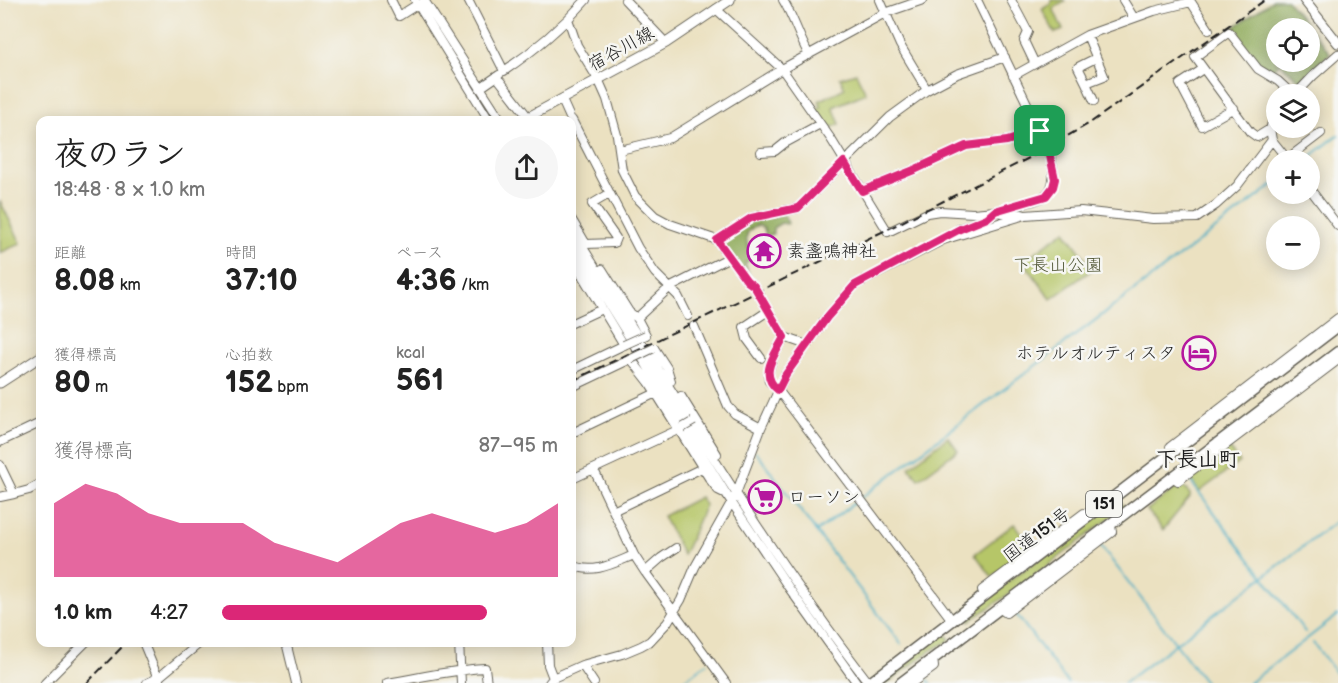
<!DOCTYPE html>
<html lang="ja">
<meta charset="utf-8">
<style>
:root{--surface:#fff;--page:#f6f6f6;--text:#222;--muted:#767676;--accent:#db2777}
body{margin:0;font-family:"Balsamiq Sans","Klee One",sans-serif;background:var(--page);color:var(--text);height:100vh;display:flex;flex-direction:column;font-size:22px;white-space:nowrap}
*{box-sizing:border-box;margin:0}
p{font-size:20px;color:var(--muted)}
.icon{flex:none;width:33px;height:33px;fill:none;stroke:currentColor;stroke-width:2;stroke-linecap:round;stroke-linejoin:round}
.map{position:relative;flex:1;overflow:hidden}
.drawer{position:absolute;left:36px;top:116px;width:540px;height:531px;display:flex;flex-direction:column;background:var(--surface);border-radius:12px;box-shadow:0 3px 15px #0003}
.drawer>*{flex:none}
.buttons{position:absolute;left:1266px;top:18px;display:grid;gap:12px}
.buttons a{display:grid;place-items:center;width:54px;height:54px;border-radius:50%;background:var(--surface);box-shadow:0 3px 15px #0003;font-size:30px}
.pin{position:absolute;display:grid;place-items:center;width:51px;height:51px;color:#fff;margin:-26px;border-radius:12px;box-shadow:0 3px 9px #0006}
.round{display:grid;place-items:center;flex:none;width:63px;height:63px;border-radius:32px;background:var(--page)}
.head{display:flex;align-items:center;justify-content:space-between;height:102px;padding:0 18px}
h1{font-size:33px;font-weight:600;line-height:45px}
.stats{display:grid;grid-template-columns:repeat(3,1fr);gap:9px;height:102px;padding:6px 18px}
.stats div{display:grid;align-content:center}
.stats b{font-size:30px;font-weight:600}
.stats small{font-size:16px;font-weight:400}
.stats p{font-size:16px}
.chart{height:168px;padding:12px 18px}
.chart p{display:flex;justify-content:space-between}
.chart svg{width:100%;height:108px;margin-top:6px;fill:var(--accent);opacity:.7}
ul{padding:0 18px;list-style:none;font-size:20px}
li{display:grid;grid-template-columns:96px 72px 1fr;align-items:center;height:45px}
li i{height:15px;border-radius:8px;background:var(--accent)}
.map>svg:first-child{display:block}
.green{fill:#b6c668;stroke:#697142;stroke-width:1.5}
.forest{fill:#90ab5c;stroke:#56643c;stroke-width:1.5;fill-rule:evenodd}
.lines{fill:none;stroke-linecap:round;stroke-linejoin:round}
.stream{stroke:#45acc4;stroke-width:2}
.minor-casing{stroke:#646156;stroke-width:10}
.major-casing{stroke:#646156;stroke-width:11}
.highway-casing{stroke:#646156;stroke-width:13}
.minor{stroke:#fff;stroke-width:8}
.major{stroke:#fff;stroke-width:9}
.highway{stroke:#fff;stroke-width:10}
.rail{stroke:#1c1c1c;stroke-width:2;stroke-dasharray:9 4.5;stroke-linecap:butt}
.minor-bridge-casing{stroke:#646156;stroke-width:10;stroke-linecap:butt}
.minor-bridge{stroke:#fff;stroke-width:8}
.route-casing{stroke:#fff;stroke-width:12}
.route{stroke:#db2777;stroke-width:8}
.labels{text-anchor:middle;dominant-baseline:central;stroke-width:5;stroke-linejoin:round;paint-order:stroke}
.shield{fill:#f6f6f2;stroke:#5d5d5c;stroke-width:1.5}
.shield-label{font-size:16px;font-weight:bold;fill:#1c1c1c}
.street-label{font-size:18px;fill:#1c1c1c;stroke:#f6f6f2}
.poi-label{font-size:18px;fill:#1c1c1c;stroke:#f6f6f2;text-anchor:start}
.park-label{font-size:18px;fill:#525837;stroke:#f6f6f2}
.quarter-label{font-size:21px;font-weight:bold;fill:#1c1c1c;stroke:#f6f6f2}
</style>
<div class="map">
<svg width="1338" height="683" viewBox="0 0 1338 683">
<rect width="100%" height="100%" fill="#f6f6f2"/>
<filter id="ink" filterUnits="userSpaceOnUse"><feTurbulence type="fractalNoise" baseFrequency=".0167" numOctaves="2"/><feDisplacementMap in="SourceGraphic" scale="12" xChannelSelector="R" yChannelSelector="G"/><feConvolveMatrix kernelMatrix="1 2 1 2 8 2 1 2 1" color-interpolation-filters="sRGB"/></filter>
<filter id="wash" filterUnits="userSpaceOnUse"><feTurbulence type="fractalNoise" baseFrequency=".008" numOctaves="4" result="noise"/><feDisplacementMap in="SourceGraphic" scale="24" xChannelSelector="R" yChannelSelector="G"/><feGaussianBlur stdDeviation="1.35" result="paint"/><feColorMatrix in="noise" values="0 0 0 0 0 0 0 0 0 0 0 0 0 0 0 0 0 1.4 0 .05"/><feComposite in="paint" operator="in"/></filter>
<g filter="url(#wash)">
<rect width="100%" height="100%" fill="#ebe1c1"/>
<path class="green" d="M1051 0H1064L1065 2 1053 8 1063 30 1055 33 1042 9 1051 4Z
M856 73 866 93 833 107 840 124 828 129 815 109 821 107 819 101 845 88 840 78Z
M0 201 21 243 0 253Z
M1065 231 1093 269 1051 299 1023 261Z
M948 437 958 450 919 479 909 467Z
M1229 448 1240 462 1199 492 1189 478Z
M1181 484 1190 494V497L1163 530 1147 510Z
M700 497 705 505C697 522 692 538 683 555L663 516Z
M1119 500 1124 507 1032 578 970 621 965 613Z
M1014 524 1031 546 992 577 975 554Z
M945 633 950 640 948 642 930 651 888 683H879L877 680Z"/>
<path class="forest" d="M1273 0H1287L1330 53 1301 81 1280 63 1268 74 1259 67 1230 30ZM1276 28H1310V62H1276Z
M784 215 788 223 787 224 781 223 773 228V234L766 236 764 228 758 225C739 232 748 245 753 260L745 262 751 283 721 241 752 220Z"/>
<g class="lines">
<path class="stream" d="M1306 160 1338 135
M756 452 901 644
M1188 478 1305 632
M816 532 1276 183
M1100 545 1206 683
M1013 610 1068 683
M1313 643 1338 675
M928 680 931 683
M680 683 707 663
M1124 683 1338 520
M1249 683 1338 615"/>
</g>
</g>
<g filter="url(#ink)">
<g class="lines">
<defs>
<path id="minor" d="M391 0 399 16 418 4
M415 0 489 120
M424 0 501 120
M468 0 504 71C535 50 561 28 586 0
M625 0 666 43
M783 0C794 18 799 37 809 55
M880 0 900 45 927 90
M977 0 1048 147C1065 204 1040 198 995 211 1004 216 1015 210 1025 215
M1011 0 1028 32 1024 41 1035 64
M1123 0 1134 18
M716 9 782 69 831 139 888 232 927 213 940 211 973 213 995 211
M568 19 577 45 599 81 607 99 617 135 622 170 635 196 655 216 670 224 717 240 747 281 754 286 784 337C777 351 766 366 769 381L778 390 952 620
M1087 35 1104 76 1086 83 1094 101
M1203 69 1180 84 1202 126 1234 108
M1013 76 1087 35 1154 11 1191 2 1209 30
M497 77 528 117
M1086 83 1078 67 1096 58
M480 88 499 75
M1296 94 1313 76 1338 54
M562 100 571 120
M572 120 638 248 655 273 678 296 688 316
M1270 129 1257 137 1250 132 1195 57 1229 32 1258 69 1278 81 1292 94
M1272 140 1288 160
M620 150 670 138 782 69 885 13 923 0
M761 152 775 151 785 143 820 124
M1287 159 1321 133
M1310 189 1338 226
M862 191 914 170 966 146 1007 141 1040 131
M572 220 586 244
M959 229 987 218 995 211
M572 230C668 383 758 540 869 683
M717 240 751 218 798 208 890 117 927 90 957 74 1005 57
M586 244 614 243 616 238 592 204 609 194
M572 245 732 503 789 588 857 683
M572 259 624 345 572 370
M602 269 629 312 637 318 646 335
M637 318 669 288 730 257
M572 323 602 309
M694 326 728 406 735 414 761 428
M784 337 807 345
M654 348 667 368 671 381
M761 358 747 339 744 327 768 311
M572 387 631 359 649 382 709 478 718 490 722 492
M681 396 717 454
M572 433 656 393
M0 442 40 423
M1170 447 1338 318
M0 465 14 494 0 497
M594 470 634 555 645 572 726 683
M1174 478 1178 481 1338 360
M572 479 682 428
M14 494 29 490 40 484
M615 510 702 468
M572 565C594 575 614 563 634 555
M645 572 661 558 676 548
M984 596 982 590 1084 513 1089 516
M999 608 1006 613 1112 532 1111 526
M143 642 160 683
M286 642 296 683
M459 642 461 683
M547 642 548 665 553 678
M582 665 594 683
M45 683 86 642
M147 683 158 678 201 642
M387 683C411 679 433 674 457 671 467 670 474 668 485 668L487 683
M549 683 553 678 582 665 622 654 641 646 650 641 667 623 681 600 695 567 736 494 761 428 786 374 828 316 855 285 943 240 1025 215 1081 211 1153 219 1197 218 1216 205 1237 186 1272 140C1270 130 1269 125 1276 117
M912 683 934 667 933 658"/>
<path id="major" d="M1304 0 1338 43
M523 120 666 43 730 0
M0 383 40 357"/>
<path id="highway" d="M870 683 1338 326
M901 683 1338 352"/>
</defs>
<use href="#minor" class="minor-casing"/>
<use href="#major" class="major-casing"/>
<use href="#highway" class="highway-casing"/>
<use href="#minor" class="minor"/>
<use href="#major" class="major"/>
<use href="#highway" class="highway"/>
<path class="rail" d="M572 381 886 230 1029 158 1090 123 1265 0
M87 683 127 642"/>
<defs>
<path id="minor-bridge" d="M624 345 646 335
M631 359 654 348
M682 428 694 421"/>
</defs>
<use href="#minor-bridge" class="minor-bridge-casing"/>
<use href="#minor-bridge" class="minor-bridge"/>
</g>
</g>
<g class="lines" filter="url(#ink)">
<defs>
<path id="route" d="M1040 131 1048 147 1055 179 1053 187 1046 196 995 211 987 218 960 229 855 285 828 316 786 374 778 390C758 374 775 355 784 337L754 286 747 281 717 240 751 218 798 208 844 162 862 191 914 170 966 146 1007 141Z"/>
</defs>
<use href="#route" class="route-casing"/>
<use href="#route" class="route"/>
</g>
<defs>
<symbol id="temple-ring" viewBox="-11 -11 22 22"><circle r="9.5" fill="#f6f6f2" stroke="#b5179e" stroke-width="1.5"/><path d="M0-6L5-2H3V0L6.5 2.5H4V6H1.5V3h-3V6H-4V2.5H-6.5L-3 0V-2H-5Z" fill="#b5179e"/></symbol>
<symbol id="hotel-ring" viewBox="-11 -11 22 22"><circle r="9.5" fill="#f6f6f2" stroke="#b5179e" stroke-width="1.5"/><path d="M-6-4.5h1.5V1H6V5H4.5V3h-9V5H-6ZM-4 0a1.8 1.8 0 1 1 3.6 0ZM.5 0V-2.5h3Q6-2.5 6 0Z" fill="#b5179e"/></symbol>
<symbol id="supermarket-ring" viewBox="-11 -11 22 22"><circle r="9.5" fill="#f6f6f2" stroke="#b5179e" stroke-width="1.5"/><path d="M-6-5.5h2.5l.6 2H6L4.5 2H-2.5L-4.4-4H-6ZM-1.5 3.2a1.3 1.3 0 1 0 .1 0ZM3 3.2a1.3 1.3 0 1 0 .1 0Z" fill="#b5179e"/></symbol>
</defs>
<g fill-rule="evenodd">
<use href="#temple-ring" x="745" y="232" width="38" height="38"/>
<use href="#hotel-ring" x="1180" y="334" width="38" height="38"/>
<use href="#supermarket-ring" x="746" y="478" width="38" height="38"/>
</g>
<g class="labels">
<rect class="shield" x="1086" y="491" width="36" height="26" rx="4.5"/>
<g class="shield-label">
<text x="1104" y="504">151</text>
</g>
<g class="street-label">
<text transform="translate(621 49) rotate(-29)">宿谷川線</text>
<text transform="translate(1037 535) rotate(-37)">国道151号</text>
</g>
<g class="poi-label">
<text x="787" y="251">素盞鳴神社</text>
<text x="1176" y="353" text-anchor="end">ホテルオルティスタ</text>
<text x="788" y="497">ローソン</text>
</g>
<g class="park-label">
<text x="1058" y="265">下長山公園</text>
</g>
<g class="quarter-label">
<text x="1198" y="459">下長山町</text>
</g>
</g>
</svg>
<div class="buttons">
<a><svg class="icon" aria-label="locate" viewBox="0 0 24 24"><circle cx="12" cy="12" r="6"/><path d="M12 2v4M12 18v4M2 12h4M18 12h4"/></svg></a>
<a><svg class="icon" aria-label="layers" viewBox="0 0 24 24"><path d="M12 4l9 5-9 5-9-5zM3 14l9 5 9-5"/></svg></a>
<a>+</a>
<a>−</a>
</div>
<div class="pin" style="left:1040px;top:131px;background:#1e9e55"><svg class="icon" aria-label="arrive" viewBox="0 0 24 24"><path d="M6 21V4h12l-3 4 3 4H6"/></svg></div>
<section class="drawer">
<div class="head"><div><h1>夜のラン</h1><p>18:48 · 8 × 1.0 km</p></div><a class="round"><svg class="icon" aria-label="share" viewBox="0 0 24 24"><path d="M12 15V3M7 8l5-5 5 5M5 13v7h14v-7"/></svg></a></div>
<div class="stats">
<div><p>距離</p><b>8.08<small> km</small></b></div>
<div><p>時間</p><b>37:10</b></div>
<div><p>ペース</p><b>4:36<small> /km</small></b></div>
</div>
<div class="stats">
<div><p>獲得標高</p><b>80<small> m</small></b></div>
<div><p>心拍数</p><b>152<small> bpm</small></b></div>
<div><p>kcal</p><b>561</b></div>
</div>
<div class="chart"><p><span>獲得標高</span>87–95 m</p>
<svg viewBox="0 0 160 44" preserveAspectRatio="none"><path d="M0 44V14L10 6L20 10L30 18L40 22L50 22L60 22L70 30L80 34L90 38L100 30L110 22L120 18L130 22L140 26L150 22L160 14V44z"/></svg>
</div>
<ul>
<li><b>1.0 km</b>4:27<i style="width:79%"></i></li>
</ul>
</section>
</div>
